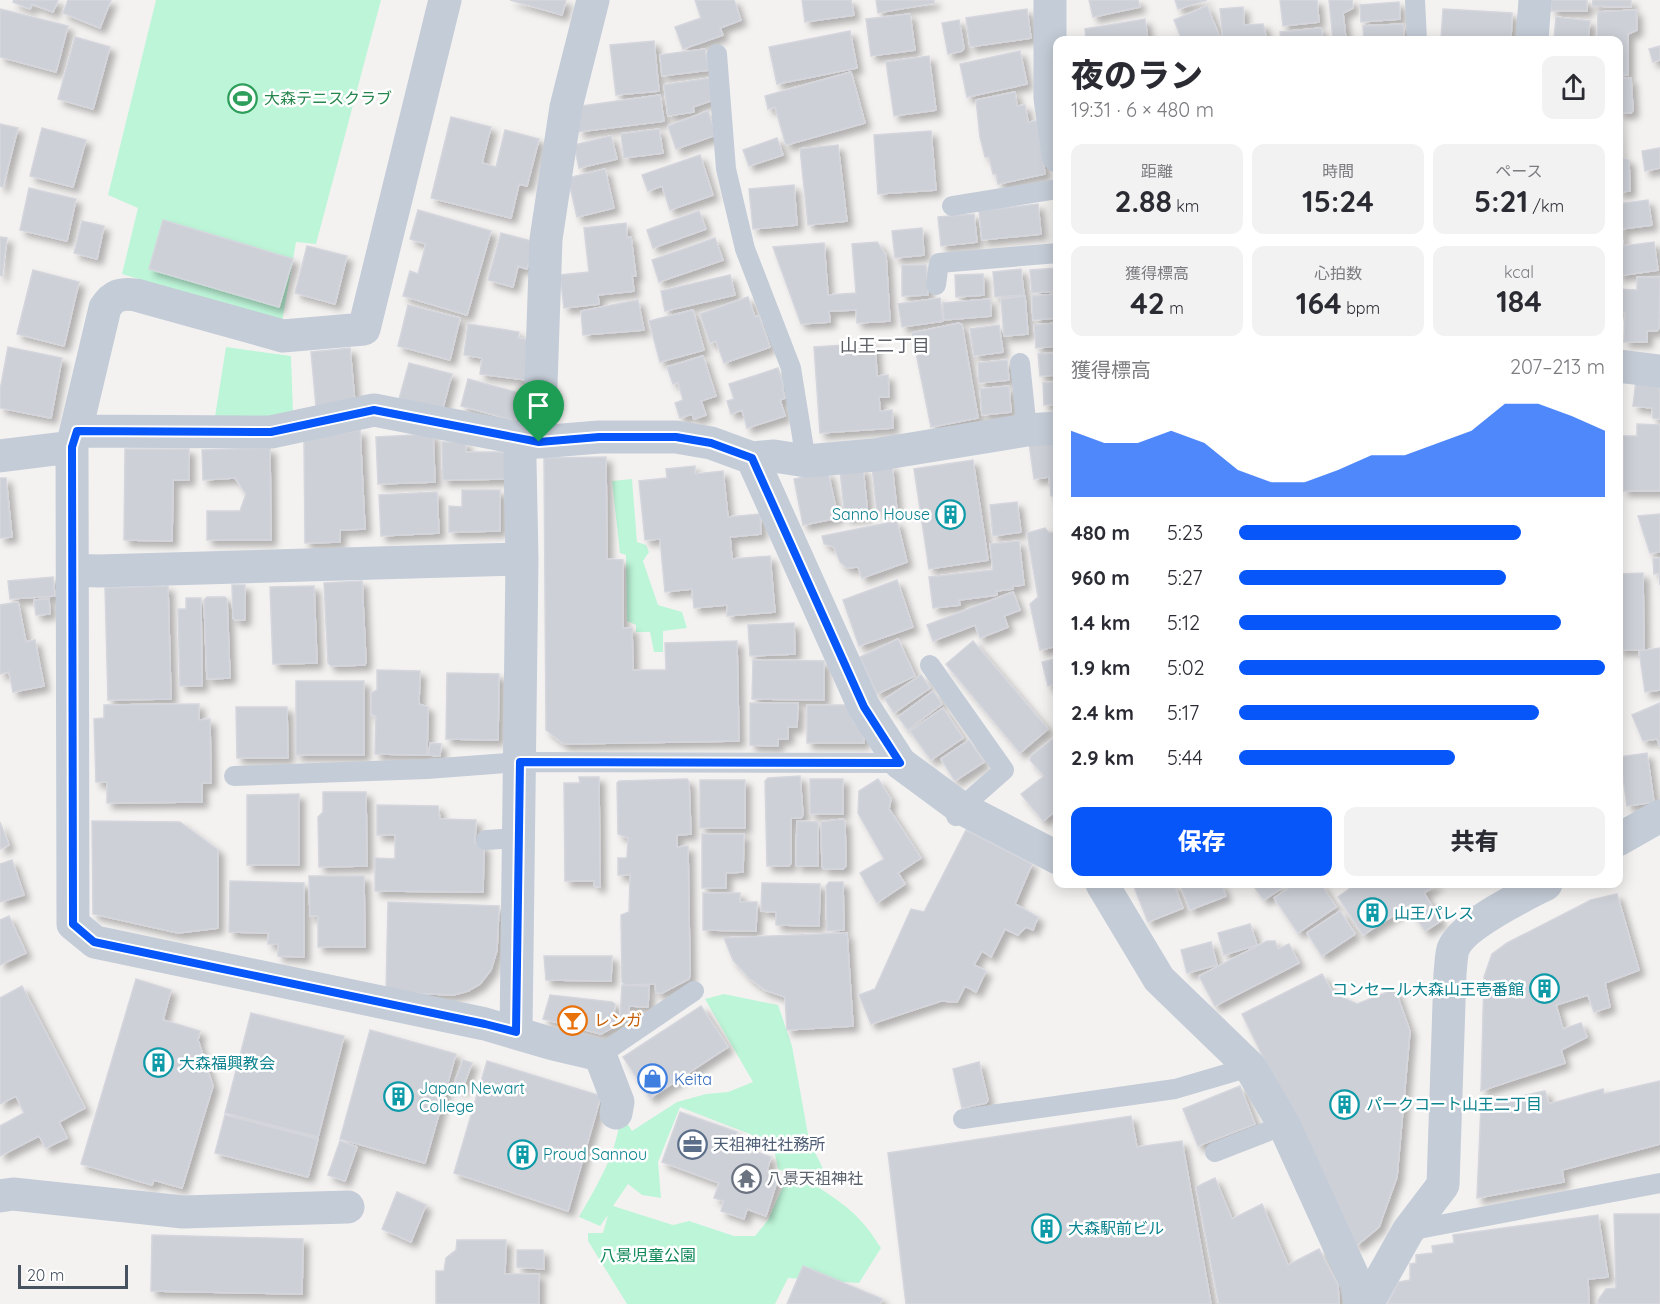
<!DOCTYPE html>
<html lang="ja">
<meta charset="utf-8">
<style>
:root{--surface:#fff;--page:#f2f2f3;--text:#2b2b33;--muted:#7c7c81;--accent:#0656f9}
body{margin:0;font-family:Quicksand,"Noto Sans JP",sans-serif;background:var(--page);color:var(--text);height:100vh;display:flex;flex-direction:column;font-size:22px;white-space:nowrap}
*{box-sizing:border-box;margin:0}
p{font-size:20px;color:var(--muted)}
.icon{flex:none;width:33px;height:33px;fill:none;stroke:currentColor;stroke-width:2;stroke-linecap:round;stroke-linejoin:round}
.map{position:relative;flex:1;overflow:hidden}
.side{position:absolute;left:1053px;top:36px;width:570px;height:852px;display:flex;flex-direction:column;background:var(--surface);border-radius:12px;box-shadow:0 3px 15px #0003}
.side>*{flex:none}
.scale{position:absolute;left:18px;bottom:15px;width:110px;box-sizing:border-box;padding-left:6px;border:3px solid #475261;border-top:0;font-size:16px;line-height:21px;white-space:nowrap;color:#475261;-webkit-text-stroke:4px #fff;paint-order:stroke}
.pin{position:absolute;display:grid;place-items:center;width:51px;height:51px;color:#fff;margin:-62px -26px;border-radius:50% 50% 50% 0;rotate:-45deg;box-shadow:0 0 6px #0007}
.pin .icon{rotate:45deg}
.round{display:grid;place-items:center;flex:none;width:63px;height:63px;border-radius:12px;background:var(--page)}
.headline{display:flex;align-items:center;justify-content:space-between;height:102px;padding:0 18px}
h1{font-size:33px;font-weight:800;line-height:45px}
.stats{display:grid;grid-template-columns:repeat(3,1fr);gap:9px;height:102px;padding:6px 18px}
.stats div{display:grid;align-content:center;border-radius:12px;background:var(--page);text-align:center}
.stats b{font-size:30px;font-weight:800}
.stats small{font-size:16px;font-weight:400}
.stats p{font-size:16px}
.chart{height:168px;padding:12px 18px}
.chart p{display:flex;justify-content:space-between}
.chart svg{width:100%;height:108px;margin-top:6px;fill:var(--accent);opacity:.7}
.button{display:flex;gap:12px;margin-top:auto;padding:12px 18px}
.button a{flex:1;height:69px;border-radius:12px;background:var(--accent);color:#fff;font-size:24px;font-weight:800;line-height:69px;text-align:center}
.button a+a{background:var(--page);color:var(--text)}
ul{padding:0 18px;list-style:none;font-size:20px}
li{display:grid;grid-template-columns:96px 72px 1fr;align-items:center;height:45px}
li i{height:15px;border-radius:8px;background:var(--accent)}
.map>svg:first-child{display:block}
.green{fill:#bdf5d8}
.building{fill:#cdd0d7;stroke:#d5d6dd;stroke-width:1.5;filter:url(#shadow)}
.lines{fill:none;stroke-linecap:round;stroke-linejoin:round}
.lane{stroke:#c4ccd7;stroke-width:20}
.street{stroke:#c4ccd7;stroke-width:33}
.route-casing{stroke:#fff;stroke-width:12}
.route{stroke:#0656f9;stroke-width:8}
.labels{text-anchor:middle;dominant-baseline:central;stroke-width:5;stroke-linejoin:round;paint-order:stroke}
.leisure-label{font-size:16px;fill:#27864d;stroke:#fff;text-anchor:start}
.culture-label{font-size:16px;fill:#0d838f;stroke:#fff;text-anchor:start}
.food-label{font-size:16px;fill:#c56008;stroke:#fff;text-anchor:start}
.shop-label{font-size:16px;fill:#366cbe;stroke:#fff;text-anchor:start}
.service-label{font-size:16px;fill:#4e5e75;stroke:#fff;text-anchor:start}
.worship-label{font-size:16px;fill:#5b616d;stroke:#fff;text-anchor:start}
.park-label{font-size:16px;fill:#0d8757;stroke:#fff}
.neighbourhood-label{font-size:18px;fill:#5d6067;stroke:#fff}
</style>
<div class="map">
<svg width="1660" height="1304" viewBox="0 0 1660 1304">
<defs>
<filter id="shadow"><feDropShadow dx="5.5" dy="5.5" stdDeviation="3" flood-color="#0004"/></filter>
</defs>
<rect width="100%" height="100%" fill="#f4f2f1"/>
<path class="green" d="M156 0H381L316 244 296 242 282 322 122 274 138 208 108 195Z
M226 347 291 356 293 414 214 423Z
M632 479 637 542 646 545 649 552 643 561 658 605 682 612 687 628 663 631V652H654L650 632H636V625L627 621 626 555 620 553 612 481Z
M724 994 778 1005 792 1046 809 1140 832 1187 778 1169 774 1149 750 1134 680 1107 658 1162 661 1198 642 1195 628 1184 613 1206 673 1225 689 1221 734 1236H755L768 1220 783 1186 810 1182C843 1203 860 1214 881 1248L859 1283 788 1278 775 1304H627L588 1241V1233H603L608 1215 600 1226 579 1217C596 1187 620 1149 620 1112L632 1131 677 1102 706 1094 728 1092 753 1082 705 999Z"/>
<path class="building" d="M14 0H58L53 12 32 4 30 9 13 2Z
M68 0H111L100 28 63 13Z
M510 0H566L562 15Z
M695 0H734L741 20 720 28 723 35 683 49 675 27 701 18Z
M802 0H851L854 15 805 22Z
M876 0H934V3L878 13Z
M1089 0H1138L1140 7 1093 17Z
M1175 0H1207L1178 9Z
M1280 0H1317L1319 22 1283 26Z
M1329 0H1352L1353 8 1343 13 1346 39 1333 40Z
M1551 0H1587V11H1551Z
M1593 0H1631V7L1592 6Z
M1399 2 1400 19 1361 22 1360 5Z
M1207 6 1221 40H1182L1174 20Z
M1243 7 1244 25 1263 24 1267 40H1223L1220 9Z
M0 9 68 26 56 72 0 57Z
M1027 9 1031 38 970 47 966 18Z
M1443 9 1512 13 1511 40 1441 39Z
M1636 10 1637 30 1628 34V75H1618V40H1597L1598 12Z
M910 14 915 50 871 56 866 19Z
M1556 17 1590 21 1588 40H1554Z
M1145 19 1148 40H1086L1085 29Z
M959 20 964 48 962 51 948 54 942 23Z
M1403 24 1404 38 1364 40 1363 26Z
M1321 28 1323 40H1281L1280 32Z
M850 31 857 68 777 84 769 47Z
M75 37 110 47 93 109 58 99Z
M654 41 659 91 616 95 610 45Z
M1660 46V60L1653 62 1649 49Z
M705 49 709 70 662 76 660 55Z
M1020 51 1027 84 967 97 960 64Z
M929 56 936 110 894 116 886 62Z
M851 72 865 123 786 145 775 107 768 109 765 96Z
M710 78 713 100 693 107 694 112 668 116 664 85Z
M1618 78H1631L1633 110 1631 113H1618Z
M1015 92 1017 106 1025 105 1028 122 1037 121 1045 174 998 184 996 174H993L989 157H985L980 137 976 100Z
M660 95 664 121 578 132 582 106Z
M708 111 716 135 676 149 668 126Z
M1618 116 1620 157 1629 160 1630 191 1618 192Z
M451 117 491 127 482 163 496 167 505 130 539 139 527 186 519 184 511 218 431 198Z
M0 124 18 128 3 187 0 186Z
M42 128 86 140 73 187 30 176Z
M659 129 663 153 624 158 621 134Z
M931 131 936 190 878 194 874 135Z
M611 136 617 159 579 168 574 145Z
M777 138 783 155 749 166 743 150Z
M838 145 847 221 808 225 800 149Z
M1660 148V168L1645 171 1642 151Z
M700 155 713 195 670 210 662 186 648 191 642 175Z
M605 169 614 208 577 217 568 178Z
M794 185 797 225 753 229 749 189Z
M29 188 76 199 67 241 20 230Z
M1648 200 1652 225 1621 229 1623 246 1654 242 1658 270 1618 276V204Z
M1038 204 1041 234 982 240 979 211Z
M418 210 491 231 467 315 403 296 410 271 418 274 426 244 410 239Z
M699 211 706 229 653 248 647 230Z
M974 214 977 242 941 246 938 217Z
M163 220 293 259 279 307 149 269Z
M82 221 104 226 97 259 74 253Z
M626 223 627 238 631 237 636 276H632L634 291 598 295 599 304 564 308 560 275 589 272 584 228Z
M922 228 924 255 895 258 892 231Z
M501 233 535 242 527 269 518 266 513 287 488 280Z
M0 237 7 238 2 276 0 275Z
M715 238 723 260 659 282 652 260Z
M877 242 886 255 890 321 857 323 856 310 829 311 830 322 801 324 773 247 824 243 828 295 856 293 852 244Z
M307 246 347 256 335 304 295 293Z
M902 265H926L928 295 902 296Z
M1058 268V291L1032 293 1030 270Z
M1021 269 1024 295 995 297 993 272Z
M33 270 79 282 64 346 17 334Z
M983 274 984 295 956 297 955 275Z
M730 275 735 295 665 311 661 291Z
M1637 277H1660L1659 328 1657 331H1647V342H1624L1625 313H1618V289L1637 290Z
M1058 294V318L1033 320 1032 296Z
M1025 296 1028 334 1004 336 1001 299Z
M748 297 755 317 759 316 770 347 724 363 716 341 710 343 700 314Z
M940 298 943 321 902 327 898 304Z
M990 299 991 316 944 320 943 303Z
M638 300 644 330 583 335 581 311Z
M408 305 460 318 450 360 398 346Z
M693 310 704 350 660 362 649 321Z
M959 323 962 325 978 418 931 427 912 333Z
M1058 323V346L1036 348 1034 325Z
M468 324 519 332 518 338 531 340 526 380 480 374 482 358 464 355Z
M999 325 1003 352 974 356 970 329Z
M875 343 877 376 888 375 889 397H879L880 411 892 410 893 428 820 433 814 347Z
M8 347 62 358 51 418 0 408V390Z
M350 348 355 403 316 406 311 352Z
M1058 353V375L1040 376 1038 354Z
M703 356 716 396 701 401 706 415 694 419 692 414 680 418 675 403 683 400 678 382 673 384 667 367Z
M1007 360 1009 380 979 383 978 363Z
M409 363 452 374 442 411 399 399Z
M778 368 784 387H782L785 398 780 400 785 416 747 428 742 410 731 414 727 401 734 399 729 384Z
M468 379 523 394 516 421 461 406Z
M1636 380 1660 383V419L1653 418 1652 408 1633 406Z
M1058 382V404L1044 405 1043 383Z
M1009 386 1011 412 982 415 980 389Z
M1637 424 1660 425V491H1623V436H1637Z
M360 430 365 529 340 530V542L305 543 304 440Z
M433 434 435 482 378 484 376 437Z
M1058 439V496H1051L1049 477 1034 479 1029 443Z
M442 442H466V452H506L507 479 443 480Z
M270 448 271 540H207V511H240L246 494 235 478 203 480 202 450Z
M125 449H189V480H173L172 541 124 540Z
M606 457 607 559 623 560V628H632L633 670H666L665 643 737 641 739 741 564 744 546 730 544 458Z
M973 460 988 560 929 569 914 469Z
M892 465 897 510 877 512 872 467Z
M695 466V474L723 471 728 517 760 514 761 534 730 537 732 559 770 556 775 612 727 616V605L694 608 692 589 665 592 660 539 645 540 639 481 667 478 666 469Z
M863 468 868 516 845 518 840 471Z
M828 472 838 518 803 525 794 479Z
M0 478H6L12 537 0 538Z
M462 490H500V531L449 532V506L462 507Z
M437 492 439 533 381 536 379 495Z
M1017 502 1021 532 993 536 990 505Z
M1660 514V552L1650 553 1638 516Z
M897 521 907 562 862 578 858 567 847 568 840 562 834 547 824 544 822 536Z
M1045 528 1049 533 1058 532V646L1040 650 1030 604 1038 597 1027 533Z
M1019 541 1024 585 1013 586V589L996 591 997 595 959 600 960 605 933 608 929 577 993 570 990 544Z
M1660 558V585L1659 573 1654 574 1653 559Z
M1643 573 1644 650H1618V574Z
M53 577 55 596 10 599 8 581Z
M897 580 913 627 859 646 843 600Z
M362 581 366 662 365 665 331 666 328 663 324 583Z
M232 585H245V620H235L233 618Z
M168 586 171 699 108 700 105 588Z
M314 586 317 663 273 664 270 587Z
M1013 592 1020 610 1004 616 1008 627 980 638 975 625 933 641 927 625Z
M207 597H225L227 599 230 678 207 679 204 600Z
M186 598H201L202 686H180L178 609H186Z
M49 599 50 614 36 615 34 600Z
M18 602 26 642 35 640 44 686 13 692 9 672 0 674V605Z
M794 623 795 654 750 656 748 625Z
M898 639 915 676 877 694 860 657Z
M973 641 1048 729 1020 753 946 664Z
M1660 648V690L1645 692 1639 651Z
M1058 658V683L1048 686 1042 662Z
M753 660 824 661V700L752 699Z
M377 670 420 671 419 704 428 707 427 755 375 754 376 716 371 714V693L377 690Z
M447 673 499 674 498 740 446 739Z
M921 675 930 688 894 713 885 699Z
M296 681H364V755H296Z
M933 691 942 704 908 730 898 717Z
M750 703H798L797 727H788V739H778V746L750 745Z
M1660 703V746L1657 739 1643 741 1632 715Z
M199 704V720L210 719 211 783H202V802L107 803V782H96L94 719 104 718V705Z
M807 705H847L854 723 863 726 864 743H807Z
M236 707H287L288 758H237Z
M943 708 963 738 931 760 910 731Z
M1053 739 1058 744V809L1043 821 1021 794 1044 776 1030 760 1031 756Z
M969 740 984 762 955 781 941 759Z
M430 743 441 744 440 756 429 755Z
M1647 753 1654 802 1627 806 1620 757Z
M800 776 803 815 801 818H791V863L789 866H767L765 781 768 778Z
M579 777H599L600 887 594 886V881H565L564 783H580Z
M687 779 689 782 691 834 677 835V847L688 846 690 975 689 979 662 993H656L655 984 626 985 622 982 621 915 629 912 630 875H618V858H627L628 838 618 834 617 783 619 781Z
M810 779H843V814H810Z
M878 779 891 799 889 809 921 858 898 873 905 884 877 903 860 873 884 859 858 813 859 791Z
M700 780H745V828H700Z
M323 792H366L367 866 319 867 318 817 323 812Z
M299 794V865H247V795Z
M377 805 438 806 440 819 476 820 475 843 484 846 483 892 375 891V858L395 859V835H377Z
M843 819 845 822 846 866 843 869H824L822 866 821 822Z
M92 821 180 822 218 850V928L178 933 93 914Z
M797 821 818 822V866H796Z
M0 822 9 845 0 849Z
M966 830 1032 864 1015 904 1038 917 1033 930 1026 927 1018 935 1005 929 991 957 982 951 974 965 986 971 976 992 965 986 957 1002 941 1001 871 1024 859 995 875 989 911 909 924 912Z
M702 834H744L743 872 726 873V888H702Z
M12 860 24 895 0 902V864Z
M309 876H364L365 947H318V916H310Z
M230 881 304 883V957L278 956V944H268V933L229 932Z
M829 882H843L844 930 827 931 826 886Z
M762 883 820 884 819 926 776 925V912L761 911Z
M1133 884H1174L1183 908 1148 922Z
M1180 884H1221L1226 896 1190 910Z
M1252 884H1288L1264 900Z
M1295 884H1321L1336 907 1298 933 1274 898Z
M1356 884H1437L1424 893 1441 921 1425 931 1408 906 1363 935 1338 897Z
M703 893H740V902H757L756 931 703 930Z
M1617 894 1639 970 1605 983 1610 1007 1594 1012 1588 995 1556 1005 1563 1029 1581 1023 1587 1037 1561 1050 1565 1063 1481 1091 1484 977 1492 954 1507 943 1591 900Z
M388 902 499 906 497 950 491 970 480 984 468 991 453 995 386 992Z
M1340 911 1355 934 1322 956 1307 933Z
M9 916 26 953 0 965V920Z
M1250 924 1257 945 1224 955 1218 933Z
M847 933 853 1026 787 1030 785 997 765 990 749 978 733 960 724 938Z
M1267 941H1275L1278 949 1289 944 1299 963 1215 1006 1199 976Z
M1211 942 1217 965 1187 973 1181 950Z
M544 956H612L611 981 546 980Z
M1322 974 1333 993 1357 1004 1395 989 1410 1031 1397 1177 1379 1227 1356 1246 1242 1014Z
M136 979 171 990 163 1020 200 1031 198 1040 213 1086 182 1188 154 1180 152 1185 81 1164Z
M622 985 649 986 648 1007 629 1006V1019L620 1018Z
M22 986 85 1108 59 1122 67 1138 46 1148 39 1136 0 1156V1126L24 1113 16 1096 0 1104V998Z
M550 995 612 1002 615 1004 614 1014 619 1017 621 1023 601 1034 543 1019Z
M701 1006 728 1047 650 1098 623 1057Z
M251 1013 344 1036 318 1137 225 1113Z
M370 1030 456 1054 425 1163 340 1139Z
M463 1060 472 1063 462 1090 453 1087Z
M487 1061 601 1096 568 1211 454 1173Z
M979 1062 988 1100 986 1103 962 1108 953 1069Z
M1660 1081V1144L1562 1170 1564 1182 1477 1198 1481 1105 1545 1091 1549 1104 1603 1089 1604 1094Z
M1240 1086 1255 1124 1198 1146 1183 1109Z
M680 1112 737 1132 732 1143 771 1157 767 1171 779 1175 766 1216 747 1209 744 1219 721 1211 724 1201 714 1198 719 1183 662 1162Z
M225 1115 318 1139 308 1177 215 1153Z
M1131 1116 1137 1147 1182 1141 1211 1304H906L888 1153Z
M340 1141 357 1147 345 1181 328 1175Z
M1215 1178 1232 1219 1262 1204 1288 1265 1319 1249 1338 1285 1339 1304H1219L1196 1187Z
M397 1192 426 1205 411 1242 382 1229Z
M1614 1214H1660V1304H1598V1300L1606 1289 1616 1288Z
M1598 1215 1608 1277 1588 1279 1589 1304H1387L1399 1282 1410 1280V1264L1416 1263V1255L1433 1253 1432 1246 1454 1243 1453 1235Z
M152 1235 303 1239 302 1294 151 1291Z
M457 1240H506L505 1274H539V1304H436V1271H444L446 1258 456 1250Z
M517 1250H543L544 1269 517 1267Z
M803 1266 882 1299 880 1304H787Z"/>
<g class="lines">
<path class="lane" d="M1415 0 1417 40
M717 54 726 169 745 249 791 368 806 461
M952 206 1058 189
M936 285 939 263 1058 253
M1020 363 1027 430
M930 665 1004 770 961 808 956 816
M234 776 427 769 520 762 900 763
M486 840 519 838
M600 1055 694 991
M963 1119 1175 1089 1250 1067
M1215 1152 1284 1125
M1408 1231 1660 1183"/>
<path class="street" d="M445 0 364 329 283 336 136 295C121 293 113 295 105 308L72 447 73 924 95 942 485 1024 553 1044 600 1055 618 1102 616 1113
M1050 0V98L1058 156
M1532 40 1535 0
M1618 366 1660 371
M77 431 271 432 374 410 539 442 599 437H676L711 443 752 458 774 456 806 461 874 455 1027 430 1058 428
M539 442 546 239 566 107 593 0
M0 456 72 447
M752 458 864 707 900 763 961 808 1058 858
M73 570 98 571 522 559
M1618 840 1660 816
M1102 884 1159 979 1250 1067 1284 1125 1357 1285 1360 1304
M516 1032 522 559 520 460 522 439
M0 1196 13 1194 183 1212 348 1207
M1367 1304 1408 1231 1443 1185 1450 973C1451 966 1451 956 1453 949 1462 925 1523 896 1546 884"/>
</g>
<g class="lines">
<defs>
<path id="route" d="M374 410 539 442 599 437H676L711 443 752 458 864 707 900 763 520 762 516 1032 485 1024 94 942 73 924 72 447 77 431 271 432Z"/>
</defs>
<use href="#route" class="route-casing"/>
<use href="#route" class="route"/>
</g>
<defs>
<symbol id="stadium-ring" viewBox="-11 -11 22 22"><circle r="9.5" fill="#fff" stroke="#2e9e5b" stroke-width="1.5"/><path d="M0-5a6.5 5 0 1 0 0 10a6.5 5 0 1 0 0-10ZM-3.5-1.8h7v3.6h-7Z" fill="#2e9e5b"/></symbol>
<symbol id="building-ring" viewBox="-11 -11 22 22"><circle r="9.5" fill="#fff" stroke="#0f9aa8" stroke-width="1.5"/><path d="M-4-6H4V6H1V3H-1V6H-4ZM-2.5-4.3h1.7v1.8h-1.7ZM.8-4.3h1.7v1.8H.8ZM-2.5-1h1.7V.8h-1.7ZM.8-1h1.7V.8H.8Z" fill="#0f9aa8"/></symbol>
<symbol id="bar-ring" viewBox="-11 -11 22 22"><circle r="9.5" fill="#fff" stroke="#e8710a" stroke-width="1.5"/><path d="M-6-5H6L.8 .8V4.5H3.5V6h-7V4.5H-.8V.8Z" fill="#e8710a"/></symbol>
<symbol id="shop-ring" viewBox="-11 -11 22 22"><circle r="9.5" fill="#fff" stroke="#3f7fe0" stroke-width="1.5"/><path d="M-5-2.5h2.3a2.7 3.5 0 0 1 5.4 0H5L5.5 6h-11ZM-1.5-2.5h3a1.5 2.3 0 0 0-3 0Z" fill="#3f7fe0"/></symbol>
<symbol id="office-ring" viewBox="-11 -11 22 22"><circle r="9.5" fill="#fff" stroke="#5c6f8a" stroke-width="1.5"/><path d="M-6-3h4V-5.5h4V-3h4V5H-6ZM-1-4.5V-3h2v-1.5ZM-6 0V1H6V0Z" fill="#5c6f8a"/></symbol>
<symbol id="temple-ring" viewBox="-11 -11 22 22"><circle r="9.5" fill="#fff" stroke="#6b7280" stroke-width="1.5"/><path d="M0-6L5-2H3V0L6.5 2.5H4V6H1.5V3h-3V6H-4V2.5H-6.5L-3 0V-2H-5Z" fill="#6b7280"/></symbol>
</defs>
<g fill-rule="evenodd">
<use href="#stadium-ring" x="226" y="82" width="33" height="33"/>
<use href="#building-ring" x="934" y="498" width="33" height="33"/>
<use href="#building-ring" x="1356" y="896" width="33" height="33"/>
<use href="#building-ring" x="1528" y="972" width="33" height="33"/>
<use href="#bar-ring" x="556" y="1004" width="33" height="33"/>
<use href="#building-ring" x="142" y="1046" width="33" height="33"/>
<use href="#shop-ring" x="636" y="1062" width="33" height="33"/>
<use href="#building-ring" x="382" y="1080" width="33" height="33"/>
<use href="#building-ring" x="1328" y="1088" width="33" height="33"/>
<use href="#office-ring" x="676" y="1128" width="33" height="33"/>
<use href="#building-ring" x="506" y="1138" width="33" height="33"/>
<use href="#temple-ring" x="730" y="1162" width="33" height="33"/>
<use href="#building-ring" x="1030" y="1212" width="33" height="33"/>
</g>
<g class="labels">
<g class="leisure-label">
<text x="264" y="98">大森テニスクラブ</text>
</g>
<g class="culture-label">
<text x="930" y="514" text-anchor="end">Sanno House</text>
<text x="1394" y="913">山王パレス</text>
<text x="1524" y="989" text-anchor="end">コンセール大森山王壱番館</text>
<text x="179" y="1063">大森福興教会</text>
<text x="419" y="1088">Japan Newart<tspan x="419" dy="18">College</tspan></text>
<text x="1366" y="1104">パークコート山王二丁目</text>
<text x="543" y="1154">Proud Sannou</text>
<text x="1068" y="1228">大森駅前ビル</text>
</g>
<g class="food-label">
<text x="594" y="1020">レンガ</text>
</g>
<g class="shop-label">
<text x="674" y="1079">Keita</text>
</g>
<g class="service-label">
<text x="713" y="1144">天祖神社社務所</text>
</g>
<g class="worship-label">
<text x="767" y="1178">八景天祖神社</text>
</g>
<g class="park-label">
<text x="648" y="1255">八景児童公園</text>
</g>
<g class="neighbourhood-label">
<text x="885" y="345">山王二丁目</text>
</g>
</g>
</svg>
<div class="scale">20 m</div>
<div class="pin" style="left:539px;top:442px;background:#1e9e55"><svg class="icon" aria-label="arrive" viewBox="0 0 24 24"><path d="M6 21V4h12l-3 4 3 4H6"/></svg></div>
<section class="side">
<div class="headline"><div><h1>夜のラン</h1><p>19:31 · 6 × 480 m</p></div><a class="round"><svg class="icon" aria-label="share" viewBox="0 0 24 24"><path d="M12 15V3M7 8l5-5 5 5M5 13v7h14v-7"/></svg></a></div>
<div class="stats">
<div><p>距離</p><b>2.88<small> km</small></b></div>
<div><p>時間</p><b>15:24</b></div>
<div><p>ペース</p><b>5:21<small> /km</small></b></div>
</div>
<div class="stats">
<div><p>獲得標高</p><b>42<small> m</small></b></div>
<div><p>心拍数</p><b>164<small> bpm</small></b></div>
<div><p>kcal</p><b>184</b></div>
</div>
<div class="chart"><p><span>獲得標高</span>207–213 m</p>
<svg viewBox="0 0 160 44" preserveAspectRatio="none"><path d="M0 44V17L10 22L20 22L30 17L40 22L50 33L60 38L70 38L80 33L90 27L100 27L110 22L120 17L130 6L140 6L150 11L160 17V44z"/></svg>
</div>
<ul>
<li><b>480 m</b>5:23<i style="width:77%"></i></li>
<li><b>960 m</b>5:27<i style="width:73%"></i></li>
<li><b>1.4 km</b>5:12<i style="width:88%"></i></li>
<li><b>1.9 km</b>5:02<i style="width:100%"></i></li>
<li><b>2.4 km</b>5:17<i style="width:82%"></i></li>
<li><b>2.9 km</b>5:44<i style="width:59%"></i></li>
</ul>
<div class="button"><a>保存</a><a>共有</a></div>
</section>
</div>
